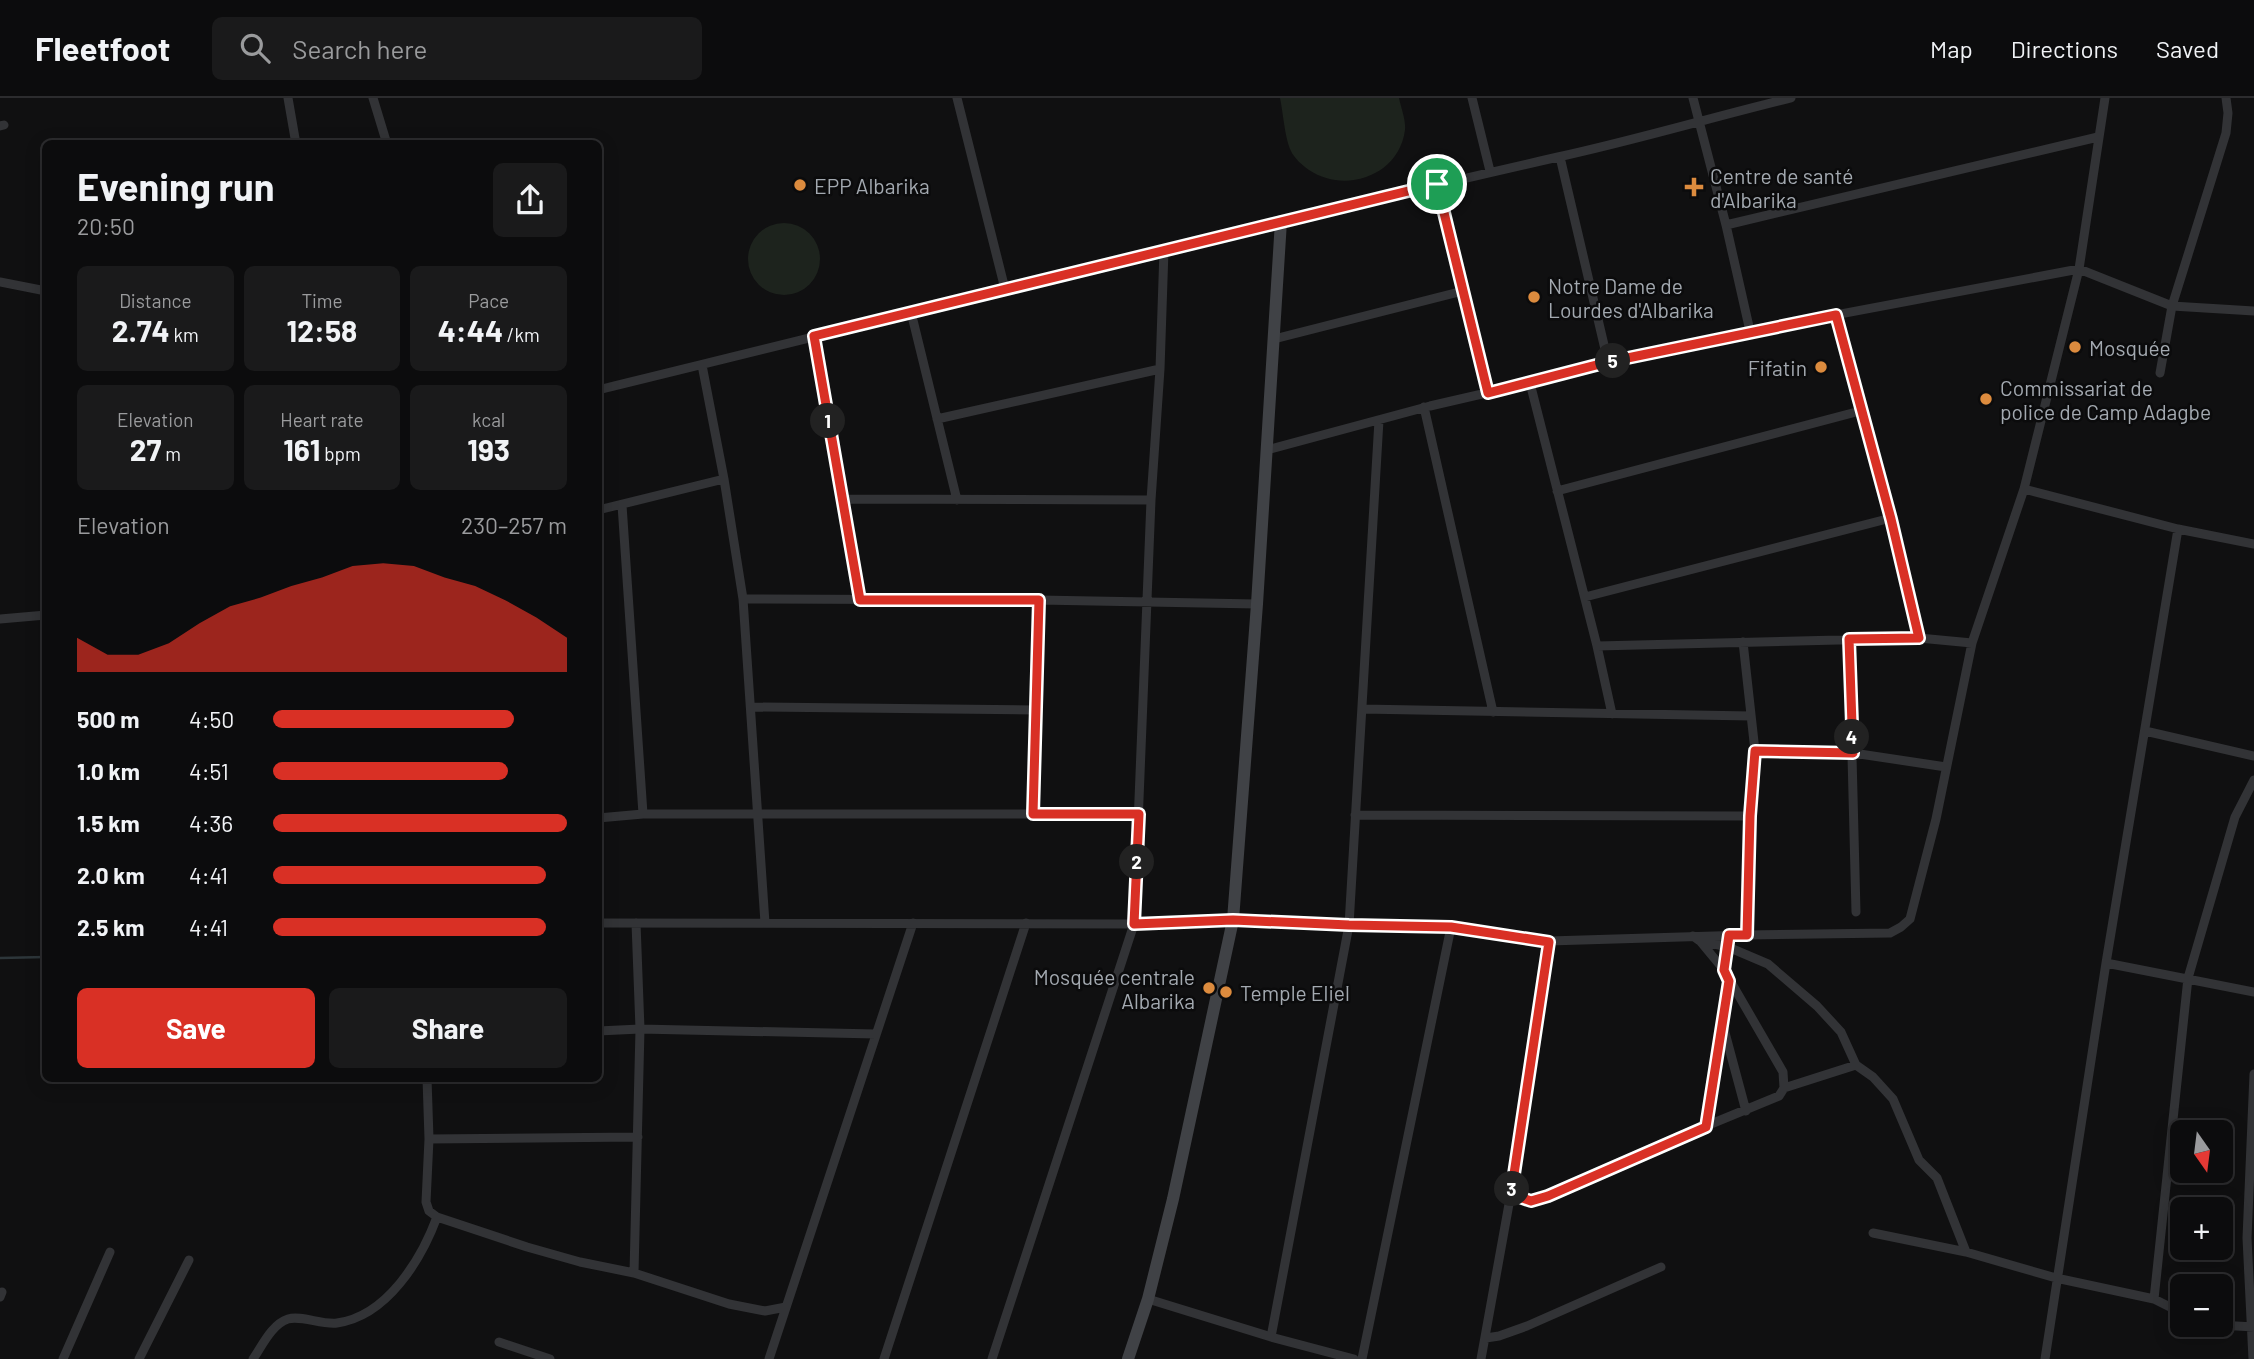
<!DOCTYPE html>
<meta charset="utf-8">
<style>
:root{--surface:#0c0c0d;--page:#1a1a1b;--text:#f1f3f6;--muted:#9a9b9d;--line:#2c2c2e;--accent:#d93025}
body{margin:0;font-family:Barlow,sans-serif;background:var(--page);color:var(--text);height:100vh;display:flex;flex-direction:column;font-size:26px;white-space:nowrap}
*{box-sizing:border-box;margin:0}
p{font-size:23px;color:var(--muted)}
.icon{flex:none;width:38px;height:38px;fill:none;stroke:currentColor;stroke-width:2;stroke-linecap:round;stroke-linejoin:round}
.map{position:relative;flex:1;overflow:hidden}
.drawer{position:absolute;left:42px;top:42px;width:560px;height:942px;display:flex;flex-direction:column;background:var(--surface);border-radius:10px;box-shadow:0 4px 18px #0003,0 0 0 2px var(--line)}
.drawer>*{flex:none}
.needle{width:46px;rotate:166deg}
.fabs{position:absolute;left:2170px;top:1022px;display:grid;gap:14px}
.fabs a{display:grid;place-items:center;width:63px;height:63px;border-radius:10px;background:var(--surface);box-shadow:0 4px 18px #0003,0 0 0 2px var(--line);font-size:35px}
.pin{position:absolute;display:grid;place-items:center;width:60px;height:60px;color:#fff;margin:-30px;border:4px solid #fff;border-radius:50%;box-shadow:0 2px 7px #0007}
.km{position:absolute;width:35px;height:35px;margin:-18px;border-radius:50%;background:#222;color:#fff;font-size:19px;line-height:35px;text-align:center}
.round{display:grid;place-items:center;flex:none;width:74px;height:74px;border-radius:10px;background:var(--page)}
.summary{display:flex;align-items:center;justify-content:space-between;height:119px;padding:0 35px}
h1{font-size:38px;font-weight:700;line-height:52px}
.figures{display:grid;grid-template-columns:repeat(3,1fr);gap:10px;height:119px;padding:7px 35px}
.figures div{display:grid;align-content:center;border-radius:10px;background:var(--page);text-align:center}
.figures b{font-size:30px;font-weight:700}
.figures small{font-size:19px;font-weight:400}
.figures p{font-size:19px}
.chart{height:196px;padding:14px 35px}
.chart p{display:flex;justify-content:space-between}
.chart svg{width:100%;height:126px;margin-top:7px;fill:var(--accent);opacity:.7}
.cta{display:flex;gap:14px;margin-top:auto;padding:14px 35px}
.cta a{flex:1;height:80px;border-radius:10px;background:var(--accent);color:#fff;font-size:28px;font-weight:700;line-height:80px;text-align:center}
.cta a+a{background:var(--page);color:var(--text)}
ul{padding:0 35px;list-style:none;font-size:23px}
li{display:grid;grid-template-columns:112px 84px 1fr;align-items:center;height:52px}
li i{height:18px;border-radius:9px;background:var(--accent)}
header{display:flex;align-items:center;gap:42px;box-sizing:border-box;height:98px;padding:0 35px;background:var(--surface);border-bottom:2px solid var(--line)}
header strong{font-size:33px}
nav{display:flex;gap:38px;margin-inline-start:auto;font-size:24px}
.search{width:490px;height:63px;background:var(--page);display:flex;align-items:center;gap:18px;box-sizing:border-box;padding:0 24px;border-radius:10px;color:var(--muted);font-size:26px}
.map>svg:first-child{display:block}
.green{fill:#1d231d}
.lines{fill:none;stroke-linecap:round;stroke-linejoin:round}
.stream{stroke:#2d363a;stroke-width:2.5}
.street{stroke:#323336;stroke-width:9}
.secondary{stroke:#404246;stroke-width:12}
.route-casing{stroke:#fff;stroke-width:14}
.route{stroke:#d93025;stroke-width:9}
.poi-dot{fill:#dc8b3e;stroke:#0b0b0c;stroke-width:2.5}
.labels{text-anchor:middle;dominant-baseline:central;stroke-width:5;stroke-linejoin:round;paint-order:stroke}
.poi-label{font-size:21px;fill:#a3a9b0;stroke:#0b0b0c;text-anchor:start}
</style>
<header>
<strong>Fleetfoot</strong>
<div class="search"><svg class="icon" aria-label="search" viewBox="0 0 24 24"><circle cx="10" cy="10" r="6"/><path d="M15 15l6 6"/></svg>Search here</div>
<nav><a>Map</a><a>Directions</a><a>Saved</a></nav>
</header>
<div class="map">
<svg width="2254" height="1261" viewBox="0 0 2254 1261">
<rect width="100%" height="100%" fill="#101011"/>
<path class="green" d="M1280 0H1399C1401 10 1406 22 1405 32 1399 78 1345 96 1309 72 1303 68 1294 60 1291 53 1285 41 1283 14 1280 0Z
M748 161a36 36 0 1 1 72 0a36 36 0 1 1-72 0Z"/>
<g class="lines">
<path class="stream" d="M0 860 46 859"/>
<path class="street" d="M288 0 296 46
M373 0 387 46
M957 0 1005 191
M1472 0 1490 73
M1693 0 1726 127 1750 233
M2105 0 2079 171 2024 391 2178 431 2254 446
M0 28 4 27
M1560 59 1608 264
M1437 86 1487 295
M1726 127 2098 39
M0 184 46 193
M911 214 957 402
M814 238 860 502
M1274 241 1463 193
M702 267 724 381 743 501 765 825
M2160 275 2172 208 2226 35 2228 15 2226 0
M1530 285 1597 548 1612 616
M598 292C918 214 1237 132 1558 59 1636 42 1713 19 1791 0
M1424 309 1493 614
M937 321 1160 271
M1267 352 1430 308 1530 285 1608 264 1750 233 2079 171 2172 208 2254 213
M1557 393 1860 313
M842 401 1151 402
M622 407 643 716
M598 412 724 381
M1585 499 1891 420
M743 501 1039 502 1033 716
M1039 502 1257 506
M0 521 46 517
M1919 540 1972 545 2024 391
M1849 541 1856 814
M1597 548 1919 540 1891 420 1836 217
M752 609 1036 612
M1362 611 1751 618
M2145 633 2254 658
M1755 653 1853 655 1946 669
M1355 717 1750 718
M598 720 643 716H1139
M598 825 1134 826 1233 822 1349 827 1451 829 1549 843 1747 837 1750 718 1755 653 1743 544
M1747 837 1890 835 1901 829 1910 821 1936 721 1972 545
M1701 843 1728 849 1768 866 1817 908 1841 934 1856 967 1873 979 1893 1001 1919 1062 1937 1080 1966 1154
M2106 865 2254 894
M1724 931 1746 1013
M598 933 640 931 876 936
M427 980 429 1041 426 1104 429 1113 437 1119 527 1149 580 1164 634 1175 729 1206 765 1213 786 1209
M1784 990 1856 967
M1706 1029 1729 883
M429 1041 638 1039
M1511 1095 1531 1103 1548 1098 1677 1040 1779 998 1784 990 1783 974 1724 872 1700 843 1693 838
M1873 1135 1966 1154 2056 1180 2154 1201 2182 1215
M634 1175 640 931 636 825
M0 1199 2 1194
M1148 1201 1271 1239 1354 1261
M2154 1201 2188 880 2235 719 2254 682
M2219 1227 2254 1229
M1271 1239 1349 827 1379 322
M1486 1240 1499 1238 1527 1228 1661 1169
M499 1244 550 1261
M63 1261 110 1154
M139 1261 189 1162
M253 1261C262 1248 272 1226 288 1221 301 1217 322 1227 337 1225 387 1218 421 1162 437 1119
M769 1261 913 825
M884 1261 1026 825
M992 1261 1134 826 1151 402 1160 271 1164 152
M1362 1261 1451 829
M1481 1261 1511 1095 1549 843
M2045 1261 2106 865 2178 431
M2253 1261 2247 1140 2254 976"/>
<path class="secondary" d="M1128 1261 1148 1201 1173 1101 1233 822 1257 506 1281 123"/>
</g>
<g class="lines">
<defs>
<path id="route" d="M1437 86 1488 295 1608 264 1836 217 1891 421 1919 540 1849 541 1853 655 1755 653 1750 718 1747 837H1729L1724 872 1729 883 1706 1029 1548 1098 1531 1103 1511 1096 1549 844 1451 829 1349 827 1233 822 1134 826 1139 716H1033L1039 502H860L814 238Z"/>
</defs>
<use href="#route" class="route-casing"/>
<use href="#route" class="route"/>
</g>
<g class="poi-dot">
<circle cx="800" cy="87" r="7"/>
<path d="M1690.5 78.5h7v7h7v7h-7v7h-7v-7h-7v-7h7z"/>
<circle cx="1534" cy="199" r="7"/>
<circle cx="2075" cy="249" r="7"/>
<circle cx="1821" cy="269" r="7"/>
<circle cx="1986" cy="301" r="7"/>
<circle cx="1209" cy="890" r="7"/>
<circle cx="1226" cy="894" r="7"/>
</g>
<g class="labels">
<g class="poi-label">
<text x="1710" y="77">Centre de santé<tspan x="1710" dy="24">d'Albarika</tspan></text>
<text x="814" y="87">EPP Albarika</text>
<text x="1548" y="187">Notre Dame de<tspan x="1548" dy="24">Lourdes d'Albarika</tspan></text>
<text x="2089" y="249">Mosquée</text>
<text x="1807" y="269" text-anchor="end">Fifatin</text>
<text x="2000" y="289">Commissariat de<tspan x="2000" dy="24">police de Camp Adagbe</tspan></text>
<text x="1195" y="878" text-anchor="end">Mosquée centrale<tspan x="1195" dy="24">Albarika</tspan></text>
<text x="1240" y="894">Temple Eliel</text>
</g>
</g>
</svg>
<div class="fabs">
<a><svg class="needle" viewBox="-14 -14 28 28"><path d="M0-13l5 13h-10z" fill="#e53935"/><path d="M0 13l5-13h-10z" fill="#9a9b9d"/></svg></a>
<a>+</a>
<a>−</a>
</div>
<div class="pin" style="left:1437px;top:86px;background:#1e9e55"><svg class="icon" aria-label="arrive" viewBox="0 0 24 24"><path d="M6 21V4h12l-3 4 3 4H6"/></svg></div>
<b class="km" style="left:828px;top:323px">1</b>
<b class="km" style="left:1137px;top:764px">2</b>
<b class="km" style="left:1512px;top:1091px">3</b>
<b class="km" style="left:1852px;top:639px">4</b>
<b class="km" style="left:1613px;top:263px">5</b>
<section class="drawer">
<div class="summary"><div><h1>Evening run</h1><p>20:50</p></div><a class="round"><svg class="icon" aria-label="share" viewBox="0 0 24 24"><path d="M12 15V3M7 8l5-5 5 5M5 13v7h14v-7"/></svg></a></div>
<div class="figures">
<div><p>Distance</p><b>2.74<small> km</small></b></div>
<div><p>Time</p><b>12:58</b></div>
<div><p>Pace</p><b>4:44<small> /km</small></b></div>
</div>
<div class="figures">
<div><p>Elevation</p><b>27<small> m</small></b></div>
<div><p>Heart rate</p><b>161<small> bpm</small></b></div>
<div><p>kcal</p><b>193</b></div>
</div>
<div class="chart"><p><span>Elevation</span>230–257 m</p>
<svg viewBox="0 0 160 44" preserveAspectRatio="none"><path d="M0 44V32L10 38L20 38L30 34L40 27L50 21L60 18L70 14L80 11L90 7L100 6L110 7L120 11L130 14L140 19L150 25L160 32V44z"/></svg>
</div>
<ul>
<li><b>500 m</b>4:50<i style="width:82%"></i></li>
<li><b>1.0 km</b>4:51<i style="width:80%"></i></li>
<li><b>1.5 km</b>4:36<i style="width:100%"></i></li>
<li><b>2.0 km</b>4:41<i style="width:93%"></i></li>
<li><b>2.5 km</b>4:41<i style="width:93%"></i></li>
</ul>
<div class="cta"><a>Save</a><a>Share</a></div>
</section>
</div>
